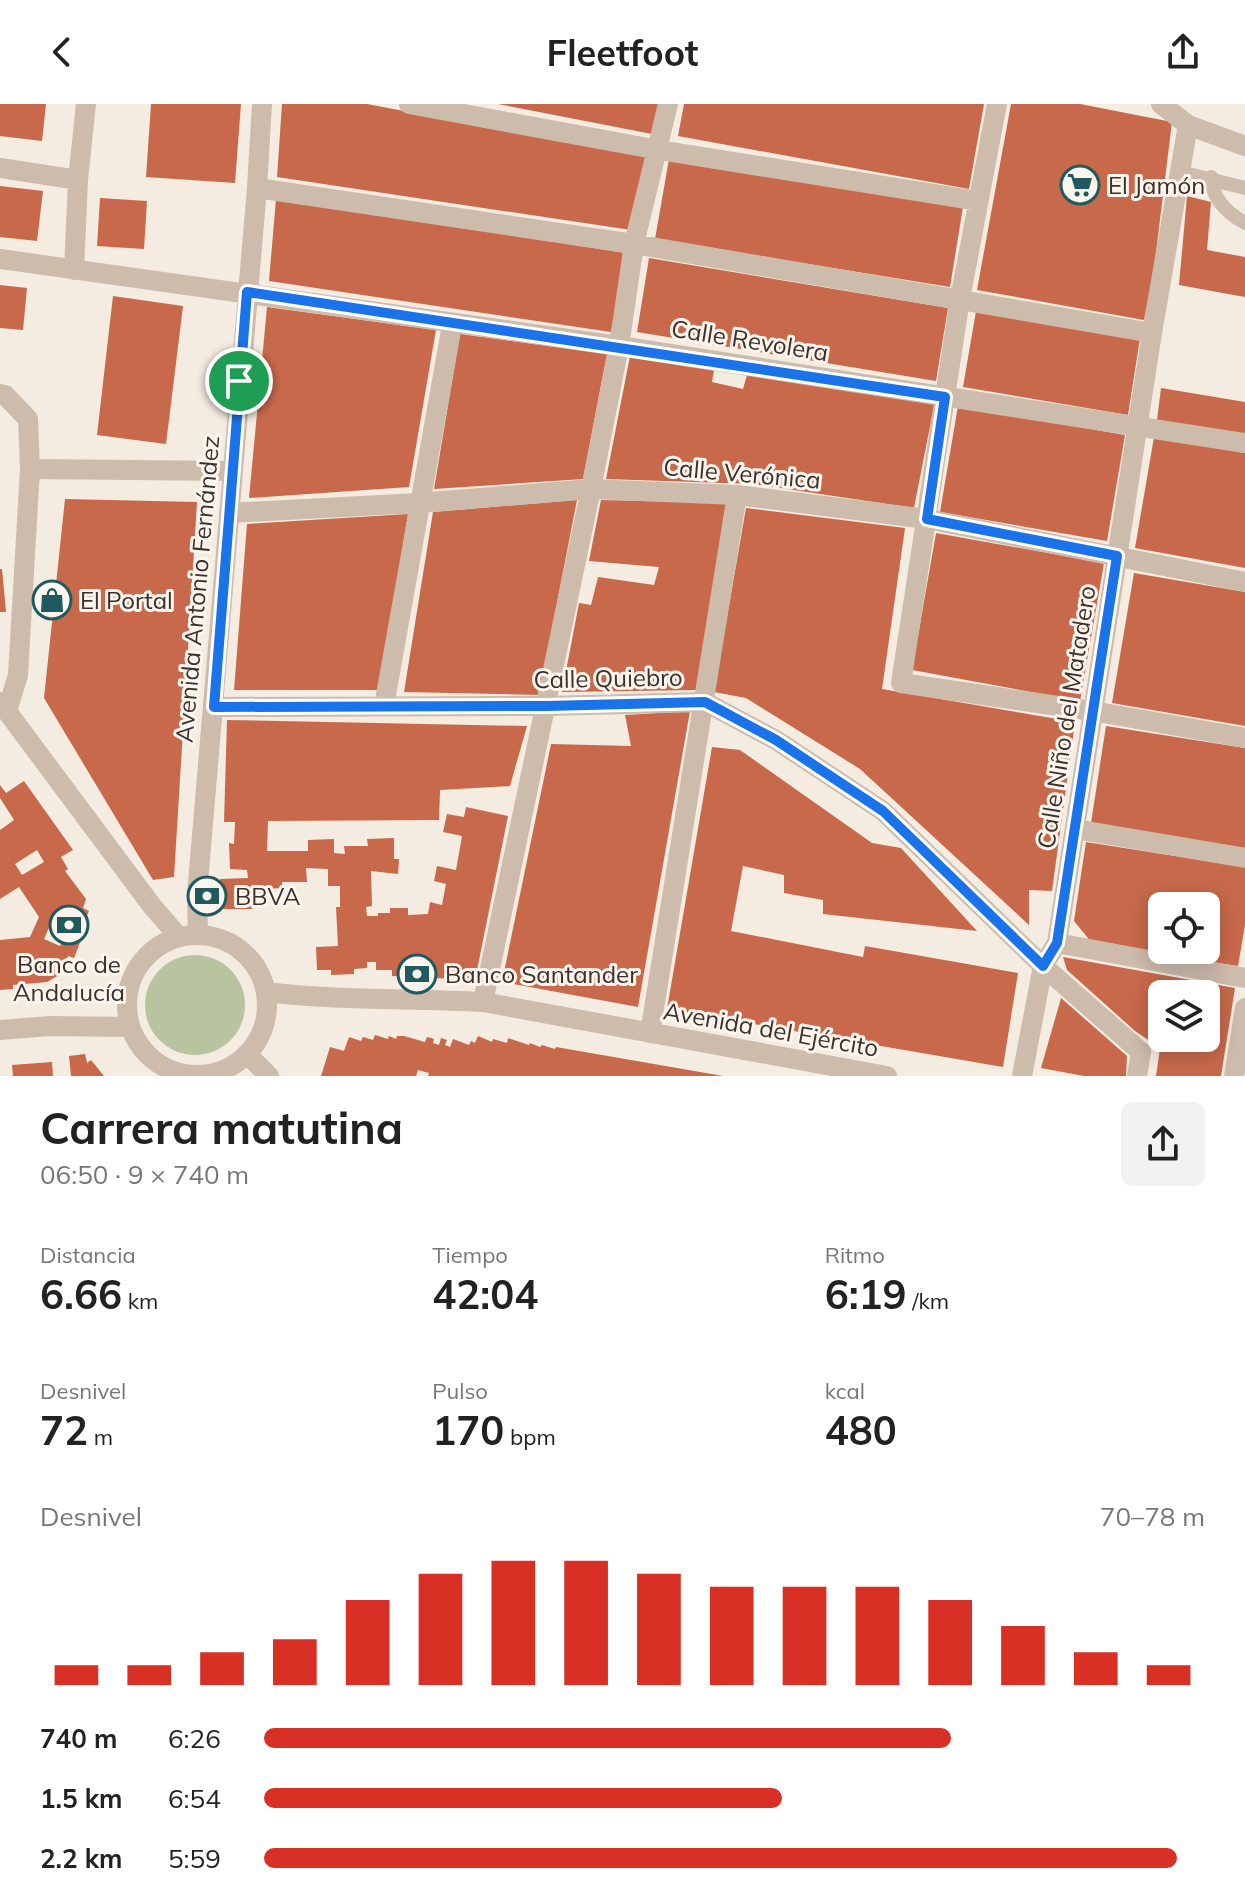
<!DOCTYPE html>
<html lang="es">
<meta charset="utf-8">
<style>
:root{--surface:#fff;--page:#f2f2f2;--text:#222;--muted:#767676;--accent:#d93025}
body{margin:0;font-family:Mulish,sans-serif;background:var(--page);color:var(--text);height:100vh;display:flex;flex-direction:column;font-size:30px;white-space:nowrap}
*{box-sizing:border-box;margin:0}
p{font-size:26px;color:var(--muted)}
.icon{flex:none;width:44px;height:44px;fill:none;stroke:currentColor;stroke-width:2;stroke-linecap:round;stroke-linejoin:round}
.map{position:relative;height:972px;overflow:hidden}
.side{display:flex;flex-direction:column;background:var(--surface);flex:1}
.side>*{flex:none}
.buttons{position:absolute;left:1148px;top:788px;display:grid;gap:16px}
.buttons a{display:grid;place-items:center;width:72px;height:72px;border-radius:12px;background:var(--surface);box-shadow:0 4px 20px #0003;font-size:40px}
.pin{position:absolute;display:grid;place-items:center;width:68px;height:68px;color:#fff;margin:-34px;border:4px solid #fff;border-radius:50%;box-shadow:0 2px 8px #0007}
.round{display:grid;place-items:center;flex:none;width:84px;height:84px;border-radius:12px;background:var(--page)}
.overview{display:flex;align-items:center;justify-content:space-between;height:136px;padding:0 40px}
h1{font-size:44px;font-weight:700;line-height:60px}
.stats{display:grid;grid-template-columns:repeat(3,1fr);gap:12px;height:136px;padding:8px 40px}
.stats div{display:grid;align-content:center}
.stats b{font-size:40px;font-weight:700}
.stats small{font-size:22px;font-weight:400}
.stats p{font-size:22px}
.chart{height:224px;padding:16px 40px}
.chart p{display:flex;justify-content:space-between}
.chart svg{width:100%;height:144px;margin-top:8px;stroke:var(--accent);stroke-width:6}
ul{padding:0 40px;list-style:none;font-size:26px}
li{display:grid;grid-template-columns:128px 96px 1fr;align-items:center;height:60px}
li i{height:20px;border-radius:10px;background:var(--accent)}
header{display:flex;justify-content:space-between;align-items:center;height:104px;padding:0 40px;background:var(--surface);font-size:36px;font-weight:700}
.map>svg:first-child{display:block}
.green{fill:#b8c4a0}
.building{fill:#c8694b;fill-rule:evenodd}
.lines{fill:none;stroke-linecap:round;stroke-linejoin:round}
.service{stroke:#cdbbac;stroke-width:14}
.pedestrian{stroke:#cdbbac;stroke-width:20}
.minor{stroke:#cdbbac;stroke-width:20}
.tertiary{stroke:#cdbbac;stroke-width:20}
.route-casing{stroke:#fff;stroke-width:16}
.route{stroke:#1a73e8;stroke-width:10}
.labels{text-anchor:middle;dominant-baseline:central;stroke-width:6;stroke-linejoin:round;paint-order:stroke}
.poi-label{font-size:24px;fill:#3b302b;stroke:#fbf5ee;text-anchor:start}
.street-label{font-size:24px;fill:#3b302b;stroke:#fbf5ee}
</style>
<header><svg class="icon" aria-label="back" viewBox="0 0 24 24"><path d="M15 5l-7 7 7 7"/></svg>Fleetfoot<svg class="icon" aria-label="share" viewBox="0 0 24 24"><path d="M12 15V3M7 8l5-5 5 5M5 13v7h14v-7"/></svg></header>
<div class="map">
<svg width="1245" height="972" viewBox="0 0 1245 972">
<rect width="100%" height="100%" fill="#f4ebe1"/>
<path class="green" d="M145 901a50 50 0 1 1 100 0a50 50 0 1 1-100 0Z"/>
<path class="building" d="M0 0H46L42 37 0 32Z
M151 0H241L235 79 146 73Z
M282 0H367L648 53 631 126 277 73Z
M498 0H659L652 30Z
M684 0H984L969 85 678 32Z
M1011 0H1080L1172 18 1153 173 1144 216 977 186Z
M669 55 963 103 950 183 655 135Z
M0 82 43 87 37 137 0 133Z
M1187 92 1211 98 1207 146 1245 153V193L1179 181Z
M100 94 147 97 144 145 97 142Z
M276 95 626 149 611 228 269 177Z
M649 154 948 204 936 277 637 228Z
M0 181 27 184 23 226 0 224Z
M113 192 183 202 166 340 97 331Z
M267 203 436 226 409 383 249 394Z
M976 207 1140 234 1128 311 963 283Z
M460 230 607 250 583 375 434 385Z
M630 252 714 266 712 278 743 285 747 271 935 297 914 404 753 380 606 375Z
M1161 284 1245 298V330L1157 316Z
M958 302 1125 331 1107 437 940 408Z
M1154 333 1245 349V464L1135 444Z
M65 395 197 398 174 773 153 776 44 594Z
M577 396 539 591 404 588 433 408Z
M601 396 726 399 697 586 562 588 579 499 591 501 598 473 654 481 659 463 589 457Z
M746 404 905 424 882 585 1075 618 1052 787 1029 786V821L860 665 746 594 714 588Z
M408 410 379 586H234L247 420Z
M936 429 1104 459 1080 597 912 566Z
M0 465H2L6 508H0Z
M1134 469 1245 488V622L1112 599Z
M690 607 638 903 502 878 551 640 631 642 625 611Z
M227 616 527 622 510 682 440 686 439 716 268 717 267 747H308V736L334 735V749L345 750 344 742H368L367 735 394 734V755H399L398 770 371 767 372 802 366 803 367 812H378V809H390V804H408V811L428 810 430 798 442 801 446 780 434 777 437 762 456 766 462 732 443 728 447 710 464 713 466 703 508 712 475 876 392 872V866H376V858H367V864L354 865V870L331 871V866H317L316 843 338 842 336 803H340V782H328V765L306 764 307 778H282V784L265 785 266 799 252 800V805H221L220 775 248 774 247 766 230 765 229 739 234 740 235 718H224Z
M1106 622 1245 644V744L1091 719Z
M712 643 740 646 872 739 901 744 977 827 823 810V796L784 789V771L743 762 731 827 863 853 865 842 1018 869 1003 963 667 905Z
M24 677 73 746 61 753 68 765 65 767 86 795 83 804 89 807 79 829 83 831 74 854 68 852 59 871 47 878 13 881V885L0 886V836L30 833 39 813 19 783 0 795V726L14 716 0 694V681L6 689ZM37 746 44 758 22 771 15 760ZM50 821 65 829 60 842 44 835Z
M1086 738 1245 763V821L1238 862 1092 839 1074 817ZM1162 802H1206V846H1162Z
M1063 853 1235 884 1221 972H1156L1160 944 1135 927 1067 866ZM1162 890H1206V934H1162Z
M1061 894 1127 952 1126 972H1084L1041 964Z
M375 931 388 935 389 932 396 935 397 932H404L425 938 427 933 434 935 433 939 439 941 441 934 447 936 445 941 450 943 453 935 469 941 471 937 475 939 478 932 492 938 493 935 507 939 508 934 529 941 530 939 540 943 542 941 555 945 556 943 723 972H428L429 969 418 966 416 972H321L330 943 344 947 349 933 361 937 363 933 373 936Z
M85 950 87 959 91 956 104 972H71L69 952Z
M52 958 53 972H13L12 961Z"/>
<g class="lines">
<path class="service" d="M1180 68 1245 84
M1211 73C1212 95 1227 109 1245 119"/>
<path class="pedestrian" d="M30 365 232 367"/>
<path class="minor" d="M409 0 659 46 978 97
M997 0 960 195 901 579 1092 607 1245 634
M0 64 78 76
M257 84 634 140 1152 229
M0 155 619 242 1245 339
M74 166 78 76 86 0
M0 290 5 291 28 315 30 365 18 571 7 607
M229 409 418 399 591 385 737 391 927 415 1245 478
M384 602 452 221
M214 603 547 602 705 598 776 636 883 707 1043 862 1141 948 1137 972
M1075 725 1245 754
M1057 839 1245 874
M483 898 591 385 619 242 634 140 668 0
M650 929 737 391
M247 950 269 972
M1022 972 1043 862 1057 839 1152 229 1188 21
M1234 972 1245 904"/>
<path class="tertiary" d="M1161 0 1188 21 1245 42
M0 598 152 802 179 833
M198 831 197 790 257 84 262 0
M127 901a70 70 0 1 1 140 0a70 70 0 1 1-140 0Z
M266 888C338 897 410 894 483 898L887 972
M0 926 50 922 130 923"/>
</g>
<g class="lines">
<defs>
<path id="route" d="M247 188 945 293 927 415 1117 452 1057 839 1043 862 883 707 776 636 705 598 547 602 214 603Z"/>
</defs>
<use href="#route" class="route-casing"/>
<use href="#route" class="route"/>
</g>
<defs>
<symbol id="supermarket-ring" viewBox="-11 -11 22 22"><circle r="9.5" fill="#fbf5ee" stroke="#1f5a5e" stroke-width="1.5"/><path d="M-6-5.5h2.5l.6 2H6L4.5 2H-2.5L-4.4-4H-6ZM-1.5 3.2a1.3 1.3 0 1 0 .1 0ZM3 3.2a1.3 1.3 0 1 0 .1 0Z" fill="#1f5a5e"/></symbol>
<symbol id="shop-ring" viewBox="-11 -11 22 22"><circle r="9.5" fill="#fbf5ee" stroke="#1f5a5e" stroke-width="1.5"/><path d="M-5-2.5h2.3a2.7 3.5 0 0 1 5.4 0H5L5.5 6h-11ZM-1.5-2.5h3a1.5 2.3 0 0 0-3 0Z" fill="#1f5a5e"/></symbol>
<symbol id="bank-ring" viewBox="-11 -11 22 22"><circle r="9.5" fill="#fbf5ee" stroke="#1f5a5e" stroke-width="1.5"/><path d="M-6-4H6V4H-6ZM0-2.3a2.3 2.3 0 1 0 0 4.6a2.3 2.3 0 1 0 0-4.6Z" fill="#1f5a5e"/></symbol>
</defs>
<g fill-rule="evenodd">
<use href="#supermarket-ring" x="1058" y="59" width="44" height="44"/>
<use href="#shop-ring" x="30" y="474" width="44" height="44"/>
<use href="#bank-ring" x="185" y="770" width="44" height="44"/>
<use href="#bank-ring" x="47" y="799" width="44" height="44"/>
<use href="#bank-ring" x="395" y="848" width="44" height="44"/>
</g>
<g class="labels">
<g class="poi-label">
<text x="1108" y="81">El Jamón</text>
<text x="80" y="496">El Portal</text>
<text x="235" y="792">BBVA</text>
<text x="69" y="860" text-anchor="middle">Banco de<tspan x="69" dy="28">Andalucía</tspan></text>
<text x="445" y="870">Banco Santander</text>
</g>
<g class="street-label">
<text transform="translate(750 236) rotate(9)">Calle Revolera</text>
<text transform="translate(742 369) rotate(5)">Calle Verónica</text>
<text transform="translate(197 485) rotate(-85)">Avenida Antonio Fernández</text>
<text transform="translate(608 574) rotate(-1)">Calle Quiebro</text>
<text transform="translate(1066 613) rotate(-81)">Calle Niño del Matadero</text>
<text transform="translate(771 925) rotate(10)">Avenida del Ejército</text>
</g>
</g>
</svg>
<div class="buttons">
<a><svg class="icon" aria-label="locate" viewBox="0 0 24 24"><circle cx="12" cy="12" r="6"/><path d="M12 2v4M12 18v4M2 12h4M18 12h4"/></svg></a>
<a><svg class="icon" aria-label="layers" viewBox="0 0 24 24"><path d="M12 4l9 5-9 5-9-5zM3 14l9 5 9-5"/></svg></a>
</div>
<div class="pin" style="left:239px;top:277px;background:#1e9e55"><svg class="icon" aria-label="arrive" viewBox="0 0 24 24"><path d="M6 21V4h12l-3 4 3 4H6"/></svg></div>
</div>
<section class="side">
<div class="overview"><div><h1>Carrera matutina</h1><p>06:50 · 9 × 740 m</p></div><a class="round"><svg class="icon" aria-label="share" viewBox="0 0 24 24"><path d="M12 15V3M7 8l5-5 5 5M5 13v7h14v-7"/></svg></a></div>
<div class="stats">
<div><p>Distancia</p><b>6.66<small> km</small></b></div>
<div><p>Tiempo</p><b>42:04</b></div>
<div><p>Ritmo</p><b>6:19<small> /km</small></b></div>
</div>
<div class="stats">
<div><p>Desnivel</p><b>72<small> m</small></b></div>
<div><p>Pulso</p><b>170<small> bpm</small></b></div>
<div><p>kcal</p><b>480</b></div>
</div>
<div class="chart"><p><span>Desnivel</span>70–78 m</p>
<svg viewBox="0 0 160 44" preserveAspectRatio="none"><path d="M5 44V38M15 44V38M25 44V34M35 44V30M45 44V18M55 44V10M65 44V6M75 44V6M85 44V10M95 44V14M105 44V14M115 44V14M125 44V18M135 44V26M145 44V34M155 44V38"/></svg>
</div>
<ul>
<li><b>740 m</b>6:26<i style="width:73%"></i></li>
<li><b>1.5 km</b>6:54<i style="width:55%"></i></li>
<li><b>2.2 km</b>5:59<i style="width:97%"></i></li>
</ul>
</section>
